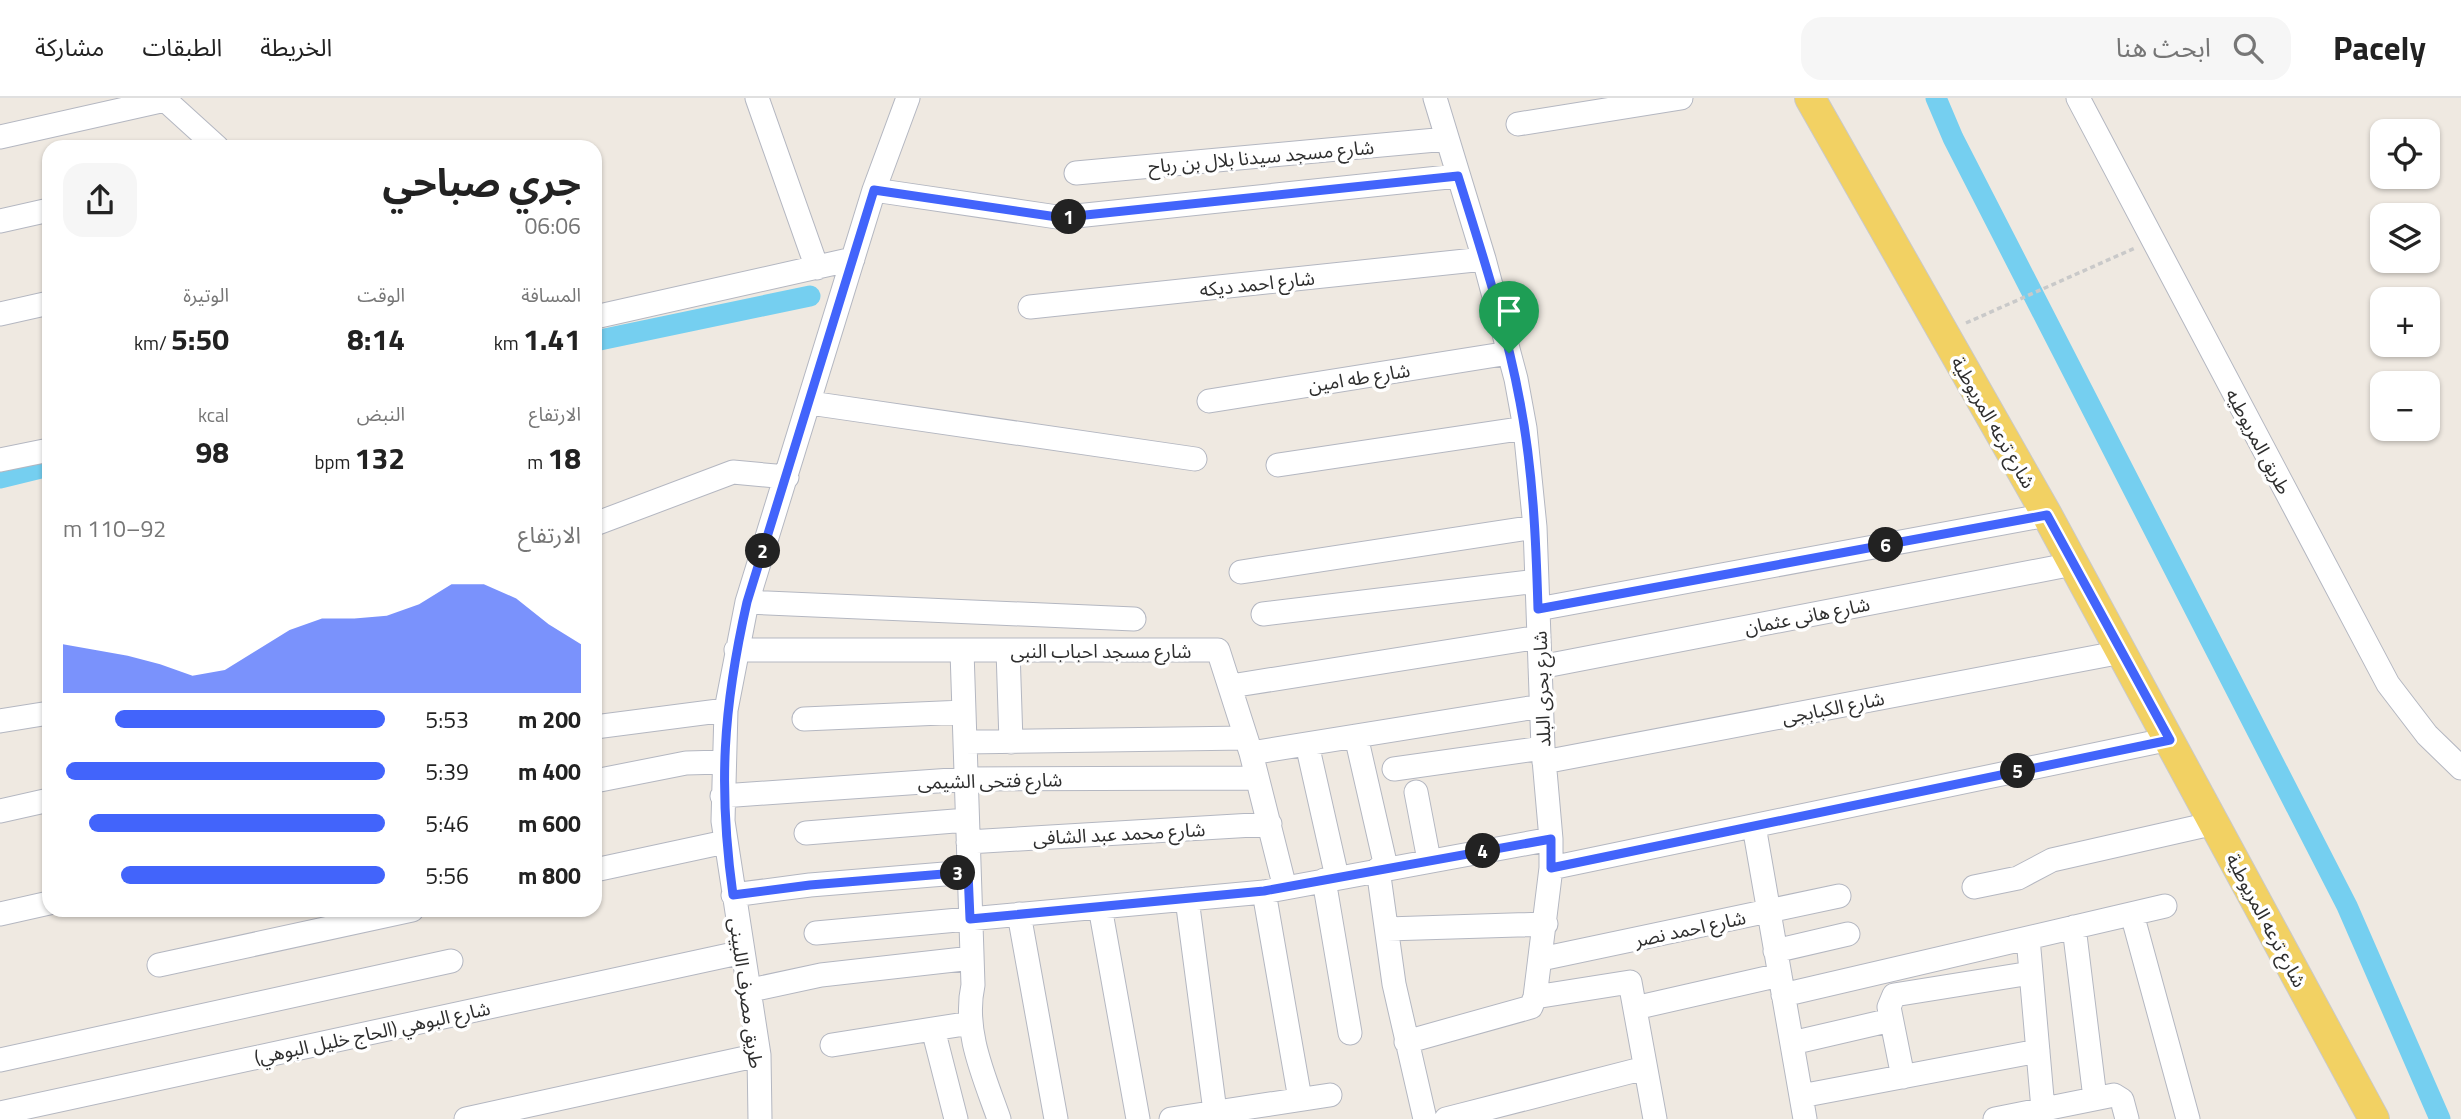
<!DOCTYPE html>
<html lang="ar">
<meta charset="utf-8">
<style>
:root{--surface:#fff;--page:#f6f6f6;--text:#222;--muted:#767676;--line:#e0e0e0;--accent:#4264fb}
body{margin:0;font-family:"Titillium Web","Noto Sans Arabic",sans-serif;background:var(--page);color:var(--text);direction:rtl;height:100vh;display:flex;flex-direction:column;font-size:26px;white-space:nowrap}
*{box-sizing:border-box;margin:0}
p{font-size:23px;color:var(--muted)}
.icon{flex:none;width:38px;height:38px;fill:none;stroke:currentColor;stroke-width:2;stroke-linecap:round;stroke-linejoin:round}
.map{position:relative;flex:1;overflow:hidden;direction:ltr}
.panel{position:absolute;left:42px;top:42px;width:560px;height:777px;display:flex;flex-direction:column;background:var(--surface);border-radius:21px;box-shadow:0 2px 5px #0004;direction:rtl}
.panel>*{flex:none}
.buttons{position:absolute;left:2370px;top:21px;display:grid;gap:14px}
.buttons a{display:grid;place-items:center;width:70px;height:70px;border-radius:14px;background:var(--surface);box-shadow:0 2px 5px #0004;font-size:35px}
.pin{position:absolute;display:grid;place-items:center;width:60px;height:60px;color:#fff;margin:-72px -30px;border-radius:50% 50% 50% 0;rotate:-45deg;box-shadow:0 0 7px #0007}
.pin .icon{rotate:45deg}
.km{position:absolute;width:35px;height:35px;margin:-18px;border-radius:50%;background:#222;color:#fff;font-size:19px;line-height:35px;text-align:center}
.round{display:grid;place-items:center;flex:none;width:74px;height:74px;border-radius:21px;background:var(--page)}
.headline{display:flex;align-items:center;justify-content:space-between;height:119px;padding:0 21px}
h1{font-size:38px;font-weight:700;line-height:52px}
.figures{display:grid;grid-template-columns:repeat(3,1fr);gap:10px;height:119px;padding:7px 21px}
.figures div{display:grid;align-content:center}
.figures b{font-size:30px;font-weight:700}
.figures small{font-size:19px;font-weight:400}
.figures p{font-size:19px}
.chart{height:196px;padding:14px 21px}
.chart p{display:flex;justify-content:space-between}
.chart svg{width:100%;height:126px;margin-top:7px;fill:var(--accent);opacity:.7}
ul{padding:0 21px;list-style:none;font-size:23px}
li{display:grid;grid-template-columns:112px 84px 1fr;align-items:center;height:52px}
li i{height:18px;border-radius:9px;background:var(--accent)}
header{display:flex;align-items:center;gap:42px;box-sizing:border-box;height:98px;padding:0 35px;background:var(--surface);border-bottom:2px solid var(--line)}
header strong{font-size:33px}
nav{display:flex;gap:38px;margin-inline-start:auto;font-size:24px}
.search{width:490px;height:63px;background:var(--page);display:flex;align-items:center;gap:18px;box-sizing:border-box;padding:0 24px;border-radius:21px;color:var(--muted);font-size:26px}
.map>svg:first-child{display:block}
.lines{fill:none;stroke-linecap:round;stroke-linejoin:round}
.canal{stroke:#75cff0;stroke-width:21}
.minor-casing{stroke:#b4b7c1;stroke-width:25}
.major-casing{stroke:#c9c9c9;stroke-width:32}
.path{stroke:#c9c9c9;stroke-width:3.5;stroke-dasharray:5 3.5;stroke-linecap:butt}
.minor{stroke:#fff;stroke-width:23}
.major{stroke:#f2d163;stroke-width:30}
.route-casing{stroke:#fff;stroke-width:14}
.route{stroke:#4264fb;stroke-width:9}
.labels{text-anchor:middle;dominant-baseline:central;stroke-width:7;stroke-linejoin:round;paint-order:stroke}
.street-label{font-size:19px;fill:#2e2e2e;stroke:#fff}
</style>
<header>
<strong>Pacely</strong>
<div class="search"><svg class="icon" aria-label="search" viewBox="0 0 24 24"><circle cx="10" cy="10" r="6"/><path d="M15 15l6 6"/></svg>ابحث هنا</div>
<nav><a>الخريطة</a><a>الطبقات</a><a>مشاركة</a></nav>
</header>
<div class="map">
<svg width="2461" height="1021" viewBox="0 0 2461 1021">
<rect width="100%" height="100%" fill="#efe9e1"/>
<g class="lines">
<path class="canal" d="M1936 0 1953 40 2347 808 2440 1021
M595 243 810 198
M0 380 49 368"/>
<defs>
<path id="minor" d="M163 0 217 49
M757 0 817 170
M2078 0 2388 586 2427 637 2461 670
M1518 26 1681 0
M0 39 165 2
M1076 75 1447 41
M874 92 1057 119 1076 118 1458 78
M0 123 49 112
M1030 209 1484 161
M0 216 49 205
M595 219 853 161
M1209 303 1509 255
M810 305 1195 361
M0 362 49 352
M1278 367 1525 330
M595 426 733 374 787 379
M1241 474 1535 429
M747 504 1134 521
M1538 511 2047 417
M1263 516 1537 483
M736 552H1218L1251 655 1285 790
M1008 552 1011 644
M962 553 973 887C963 933 984 978 999 1021
M1540 569 2073 466
M1231 588 1539 539
M804 621 964 614
M0 623 49 615
M595 629 726 612
M1356 638 1386 769
M965 644 1246 640
M1307 646 1337 779
M1251 655 1542 608
M1544 664 2122 554
M1394 671 1543 650
M595 683 686 665 723 664
M1416 694 1429 762
M722 698 966 681 1257 680
M0 713 49 702
M1754 728 1805 1021
M806 735 967 722
M968 744 1270 726
M1551 770 2170 641
M1378 771 1394 886 1425 1021
M595 772 725 744
M1324 782 1350 935
M1974 789 2018 780 2052 762 2215 725
M1264 794 1300 1001
M733 797 810 787 969 774
M1187 801 1216 1021
M1100 809 1138 1021
M0 816 49 805
M1019 816 1056 1021
M2132 816 2188 1021
M2074 829 2095 1000
M1387 831 1546 826
M816 835 1264 794 1551 741
M2028 840 2043 1011
M1775 853 1848 836
M1541 861 1839 798
M159 867 412 812
M751 892 821 877 972 860
M1783 897 2165 808
M1535 899 1630 884 1655 1021
M1635 910 1780 877
M933 931 956 1021
M1406 944 1531 909 1535 899 1551 770V741L1543 650 1535 429 1525 330 1516 281 1484 161 1435 0
M1792 945 1891 922
M832 947 971 925
M0 962 451 863
M1903 979 1889 909 1894 897 2031 875
M1801 998 2038 953
M0 1015 743 854
M466 1021 759 957
M760 1021 759 957 723 723 726 612 747 504 874 92 908 0
M1171 1021 1330 997
M1446 1021 1645 970
M1995 1021 2114 997 2122 1002 2127 1021"/>
<path id="major" d="M1810 0 2047 417 2374 1021"/>
</defs>
<use href="#minor" class="minor-casing"/>
<use href="#major" class="major-casing"/>
<path class="path" d="M1966 225 2135 150"/>
<use href="#minor" class="minor"/>
<use href="#major" class="major"/>
</g>
<g class="lines">
<defs>
<path id="route" d="M1458 78C1481 152 1506 228 1520 304 1533 372 1536 442 1538 511L2047 417 2170 642 1551 770V741L1264 793 970 821 968 774 810 787 733 797C718 689 723 610 747 504L874 92 1057 119 1076 118Z"/>
</defs>
<use href="#route" class="route-casing"/>
<use href="#route" class="route"/>
</g>
<g class="labels">
<g class="street-label">
<text transform="translate(1261 58) rotate(-5)">شارع مسجد سيدنا بلال بن رباح</text>
<text transform="translate(1257 185) rotate(-6)">شارع احمد ديكه</text>
<text transform="translate(1359 279) rotate(-9)">شارع طه امين</text>
<text transform="translate(1994 324) rotate(60)">شارع ترعه المريوطية</text>
<text transform="translate(2259 343) rotate(62)">طريق المريوطيه</text>
<text transform="translate(1807 517) rotate(-11)">شارع هانى عثمان</text>
<text x="1101" y="552">شارع مسجد احباب النبى</text>
<text transform="translate(1541 591) rotate(-92)">شارع بحرى البلد</text>
<text transform="translate(1833 609) rotate(-11)">شارع الكبابجى</text>
<text transform="translate(990 682) rotate(-1)">شارع فتحى الشيمى</text>
<text transform="translate(1119 735) rotate(-3)">شارع محمد عبد الشافى</text>
<text transform="translate(2267 822) rotate(62)">شارع ترعه المريوطية</text>
<text transform="translate(1690 830) rotate(-12)">شارع احمد نصر</text>
<text transform="translate(747 895) rotate(82)">طريق مصرف اللبينى</text>
<text transform="translate(372 934) rotate(-12)">شارع البوهي (الحاج خليل البوهي)</text>
</g>
</g>
</svg>
<div class="buttons">
<a><svg class="icon" aria-label="locate" viewBox="0 0 24 24"><circle cx="12" cy="12" r="6"/><path d="M12 2v4M12 18v4M2 12h4M18 12h4"/></svg></a>
<a><svg class="icon" aria-label="layers" viewBox="0 0 24 24"><path d="M12 4l9 5-9 5-9-5zM3 14l9 5 9-5"/></svg></a>
<a>+</a>
<a>−</a>
</div>
<div class="pin" style="left:1509px;top:255px;background:#1e9e55"><svg class="icon" aria-label="arrive" viewBox="0 0 24 24"><path d="M6 21V4h12l-3 4 3 4H6"/></svg></div>
<b class="km" style="left:1069px;top:119px">1</b>
<b class="km" style="left:763px;top:453px">2</b>
<b class="km" style="left:958px;top:775px">3</b>
<b class="km" style="left:1483px;top:753px">4</b>
<b class="km" style="left:2018px;top:673px">5</b>
<b class="km" style="left:1886px;top:447px">6</b>
<section class="panel">
<div class="headline"><div><h1>جري صباحي</h1><p>06:06</p></div><a class="round"><svg class="icon" aria-label="share" viewBox="0 0 24 24"><path d="M12 15V3M7 8l5-5 5 5M5 13v7h14v-7"/></svg></a></div>
<div class="figures">
<div><p>المسافة</p><b>1.41<small> km</small></b></div>
<div><p>الوقت</p><b>8:14</b></div>
<div><p>الوتيرة</p><b>5:50<small> /km</small></b></div>
</div>
<div class="figures">
<div><p>الارتفاع</p><b>18<small> m</small></b></div>
<div><p>النبض</p><b>132<small> bpm</small></b></div>
<div><p>kcal</p><b>98</b></div>
</div>
<div class="chart"><p><span>الارتفاع</span>92–110 m</p>
<svg viewBox="0 0 160 44" preserveAspectRatio="none"><path d="M0 44V27L10 29L20 31L30 34L40 38L50 36L60 29L70 22L80 18L90 18L100 17L110 13L120 6L130 6L140 11L150 20L160 27V44z"/></svg>
</div>
<ul>
<li><b>200 m</b>5:53<i style="width:84%"></i></li>
<li><b>400 m</b>5:39<i style="width:99%"></i></li>
<li><b>600 m</b>5:46<i style="width:92%"></i></li>
<li><b>800 m</b>5:56<i style="width:82%"></i></li>
</ul>
</section>
</div>
